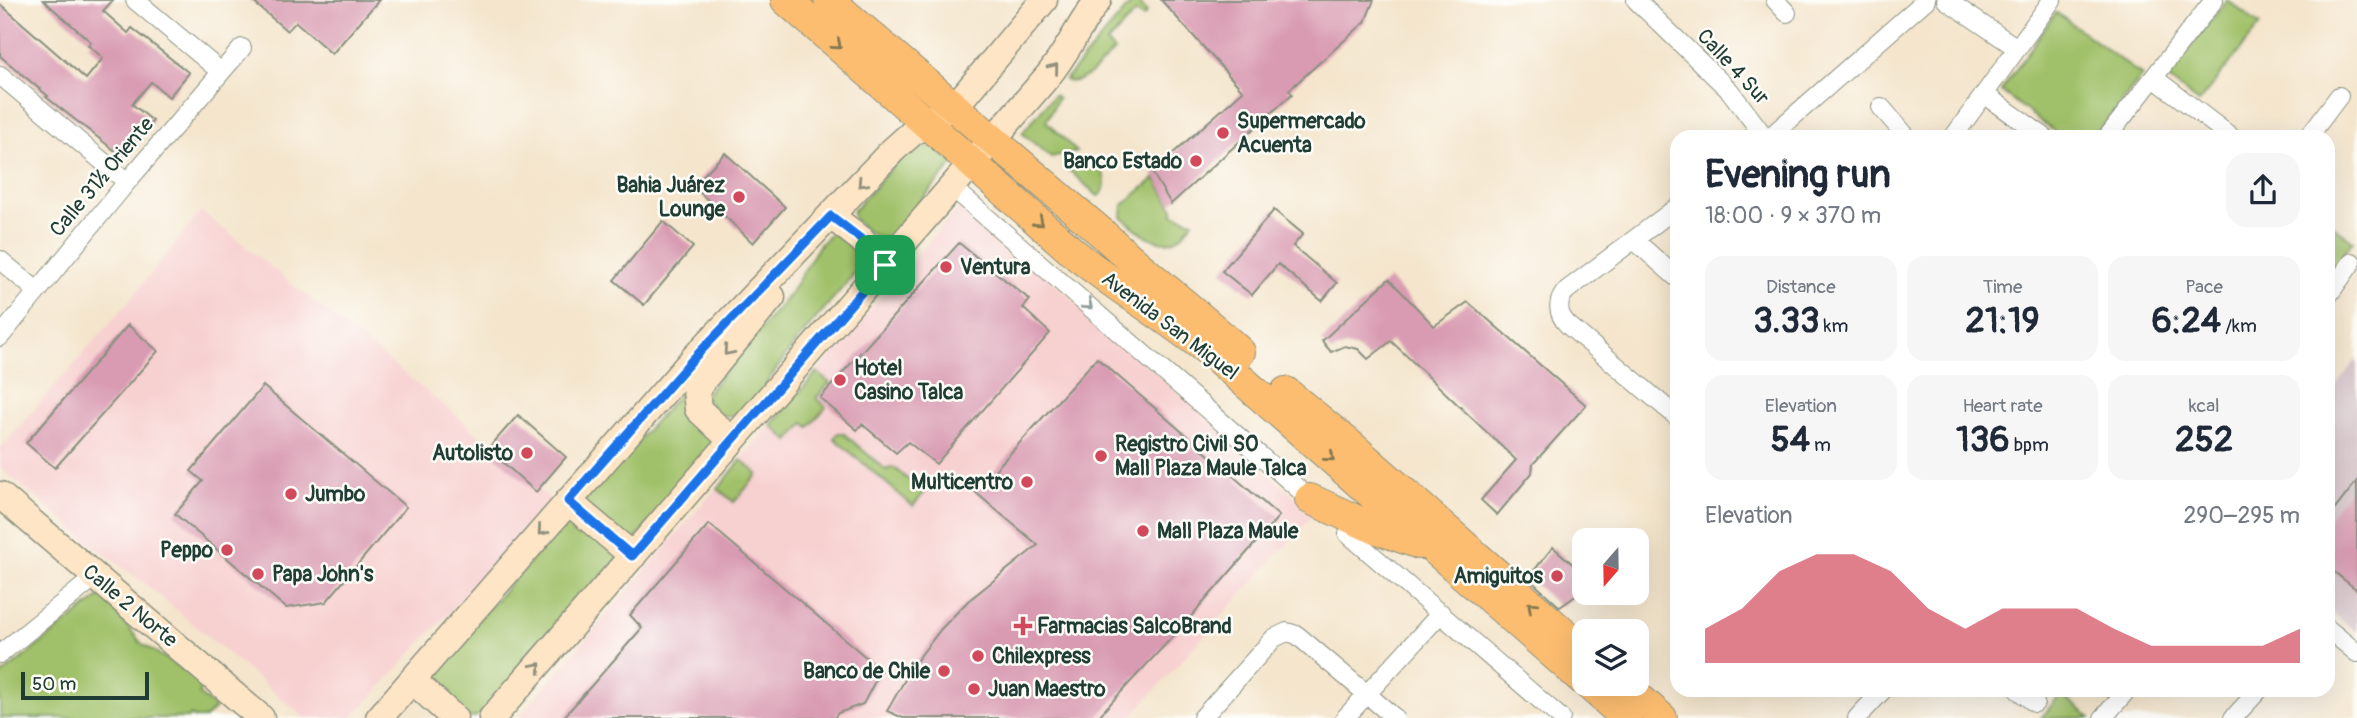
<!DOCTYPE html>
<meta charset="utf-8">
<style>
:root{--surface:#fff;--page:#f6f6f7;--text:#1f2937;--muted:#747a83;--accent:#d1495b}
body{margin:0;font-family:Pangolin,sans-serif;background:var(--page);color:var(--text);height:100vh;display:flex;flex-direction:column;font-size:26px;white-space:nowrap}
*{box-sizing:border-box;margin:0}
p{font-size:23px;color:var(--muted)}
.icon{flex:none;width:38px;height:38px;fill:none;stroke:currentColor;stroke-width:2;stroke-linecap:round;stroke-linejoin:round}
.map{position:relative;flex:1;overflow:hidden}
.side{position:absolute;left:1670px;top:130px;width:665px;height:567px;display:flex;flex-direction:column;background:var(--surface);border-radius:21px;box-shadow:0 7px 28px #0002}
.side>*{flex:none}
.needle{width:46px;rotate:200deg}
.fabs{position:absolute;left:1572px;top:528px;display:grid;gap:14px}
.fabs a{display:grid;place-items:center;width:77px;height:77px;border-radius:14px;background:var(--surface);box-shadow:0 7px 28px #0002;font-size:35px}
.scale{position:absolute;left:21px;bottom:18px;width:128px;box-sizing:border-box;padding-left:7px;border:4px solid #1f3d34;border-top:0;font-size:19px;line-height:24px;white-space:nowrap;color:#1f3d34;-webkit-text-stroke:5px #fdfcf7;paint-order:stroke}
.pin{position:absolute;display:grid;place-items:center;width:60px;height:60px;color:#fff;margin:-30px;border-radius:14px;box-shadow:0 4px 10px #0006}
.round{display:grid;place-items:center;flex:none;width:74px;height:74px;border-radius:21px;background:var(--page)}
.headline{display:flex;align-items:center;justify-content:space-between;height:119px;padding:0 35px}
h1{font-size:38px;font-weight:800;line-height:52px}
.stats{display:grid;grid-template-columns:repeat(3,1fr);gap:10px;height:119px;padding:7px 35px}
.stats div{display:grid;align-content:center;border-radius:18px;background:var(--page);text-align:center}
.stats b{font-size:35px;font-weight:800}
.stats small{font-size:19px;font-weight:400}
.stats p{font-size:19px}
.chart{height:196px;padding:14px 35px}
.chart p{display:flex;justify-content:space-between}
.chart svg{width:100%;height:126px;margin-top:7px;fill:var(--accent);opacity:.7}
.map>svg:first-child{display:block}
.built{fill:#f7d0d0}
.industrial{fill:#d2bec5}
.green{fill:#a0c169;stroke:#607f4e;stroke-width:2}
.building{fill:#d99bb2}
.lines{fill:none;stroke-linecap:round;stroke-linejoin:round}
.minor-casing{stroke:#8a9180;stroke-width:20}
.secondary-casing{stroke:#8a9180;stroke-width:29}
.trunk-casing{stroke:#8a9180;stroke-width:32}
.minor{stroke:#fff;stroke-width:18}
.secondary{stroke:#fee5c5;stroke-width:26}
.trunk{stroke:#fcbd6f;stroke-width:30}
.oneway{stroke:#82774f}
.oneway2{stroke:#8e917c}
.oneway3{stroke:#8f9e9a}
.route-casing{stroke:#fff;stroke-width:14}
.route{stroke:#1a73e8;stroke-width:9}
.poi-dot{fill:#d1495b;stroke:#fdfcf7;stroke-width:2.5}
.labels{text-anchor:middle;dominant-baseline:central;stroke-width:5;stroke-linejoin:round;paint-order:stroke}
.street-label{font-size:21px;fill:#1f3d34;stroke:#fdfcf7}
.poi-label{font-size:21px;font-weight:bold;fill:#1f3d34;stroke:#fdfcf7;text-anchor:start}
</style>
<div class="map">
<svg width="2357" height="718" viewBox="0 0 2357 718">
<rect width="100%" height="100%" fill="#fdfcf7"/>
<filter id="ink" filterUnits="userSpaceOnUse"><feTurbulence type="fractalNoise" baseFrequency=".0143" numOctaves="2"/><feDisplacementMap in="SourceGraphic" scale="14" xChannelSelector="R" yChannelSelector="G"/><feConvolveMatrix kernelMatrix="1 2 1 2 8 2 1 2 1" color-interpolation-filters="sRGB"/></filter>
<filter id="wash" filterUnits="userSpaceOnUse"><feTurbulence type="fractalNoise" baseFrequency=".00686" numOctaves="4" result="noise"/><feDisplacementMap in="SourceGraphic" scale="28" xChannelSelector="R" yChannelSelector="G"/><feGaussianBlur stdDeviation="1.57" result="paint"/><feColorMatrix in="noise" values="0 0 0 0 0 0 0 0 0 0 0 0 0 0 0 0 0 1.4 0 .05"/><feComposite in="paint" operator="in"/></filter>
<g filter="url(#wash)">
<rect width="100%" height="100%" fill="#f4e5cc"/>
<path class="built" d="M963 202 1314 514 1130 718H518Z
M201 211 456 415 552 501 352 718H305L149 587 94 546 0 468V449L124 307Z"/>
<path class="industrial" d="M2357 358V632L2328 610V397Z"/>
<path class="green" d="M1134 0H1137L1147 13 1143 17 1136 12 1107 43 1114 51C1102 62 1082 88 1065 80Z
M2227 0 2260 25 2199 102 2166 77Z
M2056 12 2142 76 2095 136H2060L2001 91Z
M1054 95 1058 98 1046 121 1077 152 1051 157 1022 133Z
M922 134 954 163 889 237C873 240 864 228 853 218V211Z
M1085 163C1103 165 1110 180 1101 195L1098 196 1069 170 1071 167Z
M1155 178 1173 208V214L1193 221C1188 227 1184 235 1177 239 1158 250 1135 228 1122 217L1123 205Z
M2328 222 2353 241 2328 275Z
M833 232 860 255 861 266 795 343 745 413 733 416H719L704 396 790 294 820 244Z
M817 372 830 383 816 398 826 407 809 427 804 423 789 441 771 425Z
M689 383 718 445 482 714 472 718 467 717 431 685 430 674Z
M838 433H843L886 470 893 467 924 493 913 506 834 438Z
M741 460 758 474 734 502 718 489Z
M102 595 141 643 203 682 199 694 215 708 205 718H194L191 715 188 718H0V676Z
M2061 694 2091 718H2041Z"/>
<g id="blocks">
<path class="building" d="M43 0H113L103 11 128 33 132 28 189 73 169 97 151 82 132 104 153 121 123 157 46 97 48 96 0 56V4L86 79 103 58 88 45 91 42Z
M251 0H379L332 54 296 22 287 31Z
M1161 0H1374L1365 22 1289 90 1292 94 1171 204 1152 172 1243 91Z
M725 153 785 207 753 243 693 186Z
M1274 210 1303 234 1293 246 1337 283 1322 301 1278 264 1252 295 1222 271Z
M663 221 693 247 644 305 614 280Z
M959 243 1030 300 1023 308 1050 333 936 464 908 442 896 453 862 424 857 430 820 398Z
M1389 279 1434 326 1468 302 1586 405 1533 464 1532 473 1497 515 1481 500 1516 460 1391 341 1368 359 1358 349 1345 346 1331 352 1322 341Z
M128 325 158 351 55 468 26 443Z
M1097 358 1279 516 1188 620 1097 718H903L887 711 914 664 941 629 968 601 1038 545 975 492Z
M263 386 406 507 326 602 286 608 175 514 203 481 191 471Z
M518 415 566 457 536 492 488 449Z
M2357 481V590L2328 567V518Z
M709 524 881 670 863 704 838 713 834 718H563L642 628 630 615Z
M1553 547 1584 574V590L1560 607 1528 578Z"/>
</g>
</g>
<g filter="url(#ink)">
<use href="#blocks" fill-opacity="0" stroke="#8a9180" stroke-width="2"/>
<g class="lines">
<defs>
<path id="minor" d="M135 0 221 72
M1636 0 1730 91 1764 136
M1775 0 1787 13
M1946 0 2017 48
M0 75 127 182
M2154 78 2230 136
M1984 94 2043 136
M1881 107 1906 136
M1771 136 1926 0
M1954 136 2052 0
M2108 136 2214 0
M2309 136 2339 96
M952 187 1310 499
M1676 208 1567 290C1556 301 1557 314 1568 325L1676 416
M1634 240 1676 277
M0 260 37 291
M2328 296 2352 262
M0 337 127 182 242 48
M1348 534 1561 718
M2328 629 2357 653
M0 654 95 577
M2018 690 2035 703
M1202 718 1274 638 1287 632 1297 635 1395 718
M1345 718 1441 613
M1857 718 1883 690
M2103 718 2127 690
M2233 718 2259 690"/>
<path id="secondary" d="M831 216 861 239 885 265
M732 441 698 409 696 391 703 380 772 297
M0 495 261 718
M568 501 633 556
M412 680 454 718
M379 718 693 359 893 150 912 133 962 98 1044 0
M492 718 1047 77C1067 53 1079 25 1098 0"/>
<path id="trunk" d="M786 0 1075 254C1123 293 1178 324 1225 365L1584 681
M829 0 1103 234C1147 275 1195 311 1240 352
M1286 392 1347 442 1584 651
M1310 499 1369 526 1419 544
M1588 684 1626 718
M1623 684 1662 718"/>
</defs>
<use href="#minor" class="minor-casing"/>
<use href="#secondary" class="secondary-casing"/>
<use href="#trunk" class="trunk-casing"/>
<use href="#minor" class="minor"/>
<use href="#secondary" class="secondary"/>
<use href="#trunk" class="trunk"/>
</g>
<defs><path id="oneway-chevron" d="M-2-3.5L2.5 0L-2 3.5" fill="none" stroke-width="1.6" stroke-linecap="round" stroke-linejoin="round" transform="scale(1.75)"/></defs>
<g class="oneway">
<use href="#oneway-chevron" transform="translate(837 45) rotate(41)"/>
<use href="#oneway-chevron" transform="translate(1039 222) rotate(41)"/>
<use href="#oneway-chevron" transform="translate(1330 457) rotate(41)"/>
<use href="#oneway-chevron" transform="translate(1532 606) rotate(-138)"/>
</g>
<g class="oneway2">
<use href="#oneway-chevron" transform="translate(1054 68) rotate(-51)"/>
<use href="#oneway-chevron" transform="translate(862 183) rotate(133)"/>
<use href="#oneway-chevron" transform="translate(728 351) rotate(131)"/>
<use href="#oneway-chevron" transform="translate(542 531) rotate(131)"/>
<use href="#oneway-chevron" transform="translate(537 667) rotate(-49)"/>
</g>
<use class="oneway3" href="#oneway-chevron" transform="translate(1088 305) rotate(41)"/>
</g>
<g class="lines" filter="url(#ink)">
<defs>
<path id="route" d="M831 216 861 239 885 265 632 556 568 501 693 359Z"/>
</defs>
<use href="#route" class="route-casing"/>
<use href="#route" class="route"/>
</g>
<g class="poi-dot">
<circle cx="1223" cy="133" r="7"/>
<circle cx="1196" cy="161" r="7"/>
<circle cx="739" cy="197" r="7"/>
<circle cx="946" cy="267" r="7"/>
<circle cx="840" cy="380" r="7"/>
<circle cx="527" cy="453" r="7"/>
<circle cx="1101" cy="456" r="7"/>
<circle cx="1027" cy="482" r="7"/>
<circle cx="291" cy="494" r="7"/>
<circle cx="1143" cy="531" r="7"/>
<circle cx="227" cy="550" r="7"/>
<circle cx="258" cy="574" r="7"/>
<circle cx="1557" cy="576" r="7"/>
<path d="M1019.5 615.5h7v7h7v7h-7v7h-7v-7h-7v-7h7z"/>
<circle cx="978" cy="656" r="7"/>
<circle cx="944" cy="671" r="7"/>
<circle cx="974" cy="689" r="7"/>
</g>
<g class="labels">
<g class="street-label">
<text transform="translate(1733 67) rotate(47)">Calle 4 Sur</text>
<text transform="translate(102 177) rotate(-50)">Calle 31½ Oriente</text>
<text transform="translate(1170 326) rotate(37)">Avenida San Miguel</text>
<text transform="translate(130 606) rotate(40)">Calle 2 Norte</text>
</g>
<g class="poi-label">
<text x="1237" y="121">Supermercado<tspan x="1237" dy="24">Acuenta</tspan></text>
<text x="1182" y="161" text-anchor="end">Banco Estado</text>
<text x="725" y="185" text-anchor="end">Bahia Juárez<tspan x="725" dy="24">Lounge</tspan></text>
<text x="960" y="267">Ventura</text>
<text x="854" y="368">Hotel<tspan x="854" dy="24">Casino Talca</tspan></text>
<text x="1115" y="444">Registro Civil SO<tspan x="1115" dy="24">Mall Plaza Maule Talca</tspan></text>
<text x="513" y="453" text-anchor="end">Autolisto</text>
<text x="1013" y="482" text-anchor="end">Multicentro</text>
<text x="305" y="494">Jumbo</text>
<text x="1157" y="531">Mall Plaza Maule</text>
<text x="213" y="550" text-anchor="end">Peppo</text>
<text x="272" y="574">Papa John's</text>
<text x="1543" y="576" text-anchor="end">Amiguitos</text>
<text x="1037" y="626">Farmacias SalcoBrand</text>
<text x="992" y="656">Chilexpress</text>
<text x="930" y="671" text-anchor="end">Banco de Chile</text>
<text x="988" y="689">Juan Maestro</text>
</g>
</g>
</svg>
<div class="fabs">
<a><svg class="needle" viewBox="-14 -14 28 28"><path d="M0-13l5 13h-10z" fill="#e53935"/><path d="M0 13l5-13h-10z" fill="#747a83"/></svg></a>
<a><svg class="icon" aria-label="layers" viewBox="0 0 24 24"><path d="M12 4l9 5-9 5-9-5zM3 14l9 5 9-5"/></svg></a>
</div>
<div class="scale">50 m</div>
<div class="pin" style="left:885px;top:265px;background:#1e9e55"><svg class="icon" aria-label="arrive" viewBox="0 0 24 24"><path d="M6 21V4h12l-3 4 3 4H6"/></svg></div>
<section class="side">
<div class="headline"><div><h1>Evening run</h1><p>18:00 · 9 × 370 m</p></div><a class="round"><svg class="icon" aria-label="share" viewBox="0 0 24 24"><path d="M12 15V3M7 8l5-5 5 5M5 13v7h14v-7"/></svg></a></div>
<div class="stats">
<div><p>Distance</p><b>3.33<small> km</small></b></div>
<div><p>Time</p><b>21:19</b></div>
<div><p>Pace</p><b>6:24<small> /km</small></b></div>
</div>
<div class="stats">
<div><p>Elevation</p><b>54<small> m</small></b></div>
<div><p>Heart rate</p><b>136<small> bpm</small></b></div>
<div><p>kcal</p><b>252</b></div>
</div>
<div class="chart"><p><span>Elevation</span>290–295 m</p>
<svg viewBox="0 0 160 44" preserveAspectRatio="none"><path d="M0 44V32L10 25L20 12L30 6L40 6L50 12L60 25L70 32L80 25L90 25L100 25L110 32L120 38L130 38L140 38L150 38L160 32V44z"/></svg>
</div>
</section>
</div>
